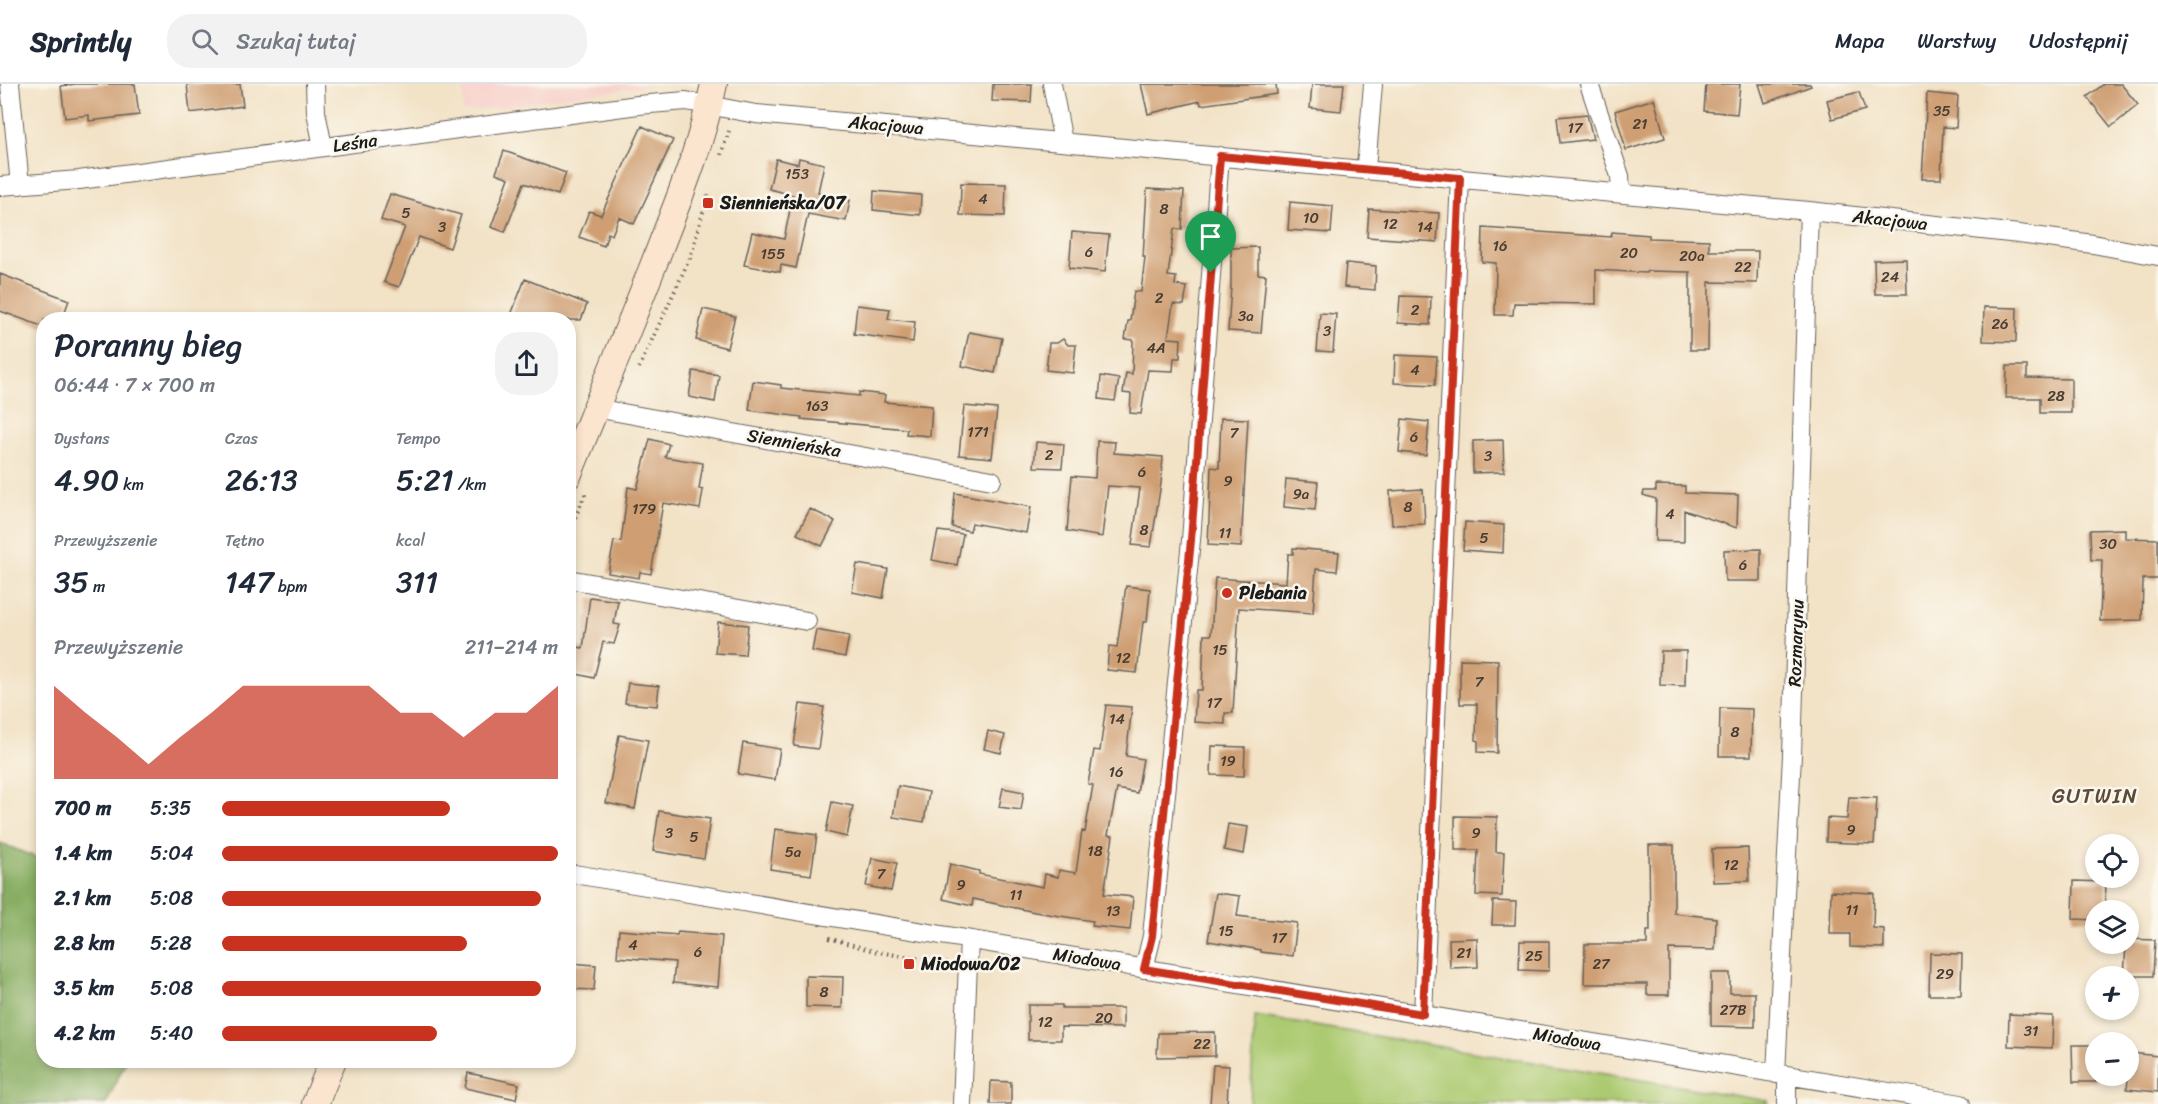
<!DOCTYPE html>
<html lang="pl">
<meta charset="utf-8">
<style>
:root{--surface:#fff;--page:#f2f2f3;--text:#1f2937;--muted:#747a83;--line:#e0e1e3;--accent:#c8321e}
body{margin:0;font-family:Sriracha,sans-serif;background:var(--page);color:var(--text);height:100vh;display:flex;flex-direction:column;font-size:22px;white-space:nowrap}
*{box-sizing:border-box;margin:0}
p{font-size:20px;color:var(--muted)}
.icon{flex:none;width:33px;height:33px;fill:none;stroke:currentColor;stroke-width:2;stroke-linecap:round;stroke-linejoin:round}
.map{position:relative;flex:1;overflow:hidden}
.sheet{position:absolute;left:36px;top:228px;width:540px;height:756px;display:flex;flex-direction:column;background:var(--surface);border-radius:24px;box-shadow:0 3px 9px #0003}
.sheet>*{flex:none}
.fabs{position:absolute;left:2085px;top:750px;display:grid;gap:12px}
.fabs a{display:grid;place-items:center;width:54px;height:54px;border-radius:50%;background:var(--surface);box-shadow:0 3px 9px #0003;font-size:30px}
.pin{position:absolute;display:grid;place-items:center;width:51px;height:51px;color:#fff;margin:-62px -26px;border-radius:50% 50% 50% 0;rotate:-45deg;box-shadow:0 0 6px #0007}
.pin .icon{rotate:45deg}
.round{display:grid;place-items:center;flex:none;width:63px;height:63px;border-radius:24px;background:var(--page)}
.overview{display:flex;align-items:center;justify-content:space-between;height:102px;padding:0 18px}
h1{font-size:33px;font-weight:600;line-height:45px}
.figures{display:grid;grid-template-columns:repeat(3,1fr);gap:9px;height:102px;padding:6px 18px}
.figures div{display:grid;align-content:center}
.figures b{font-size:30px;font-weight:600}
.figures small{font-size:16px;font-weight:400}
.figures p{font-size:16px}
.chart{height:168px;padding:12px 18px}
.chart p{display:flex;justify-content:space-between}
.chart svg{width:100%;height:108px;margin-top:6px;fill:var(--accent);opacity:.7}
ul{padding:0 18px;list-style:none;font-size:20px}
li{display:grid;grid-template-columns:96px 72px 1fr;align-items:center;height:45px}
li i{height:15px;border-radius:8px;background:var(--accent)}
header{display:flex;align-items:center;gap:36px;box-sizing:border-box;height:84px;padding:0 30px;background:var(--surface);border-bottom:2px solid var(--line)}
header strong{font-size:28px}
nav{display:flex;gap:33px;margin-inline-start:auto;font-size:21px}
.search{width:420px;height:54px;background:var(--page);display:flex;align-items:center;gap:15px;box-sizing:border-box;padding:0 21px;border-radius:24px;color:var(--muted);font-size:22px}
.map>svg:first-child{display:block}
.built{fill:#f7d0ca}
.green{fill:#acca71;stroke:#647346;stroke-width:1.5}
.forest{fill:#89ae63;stroke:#526540;stroke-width:1.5}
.building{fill:#cf9f73}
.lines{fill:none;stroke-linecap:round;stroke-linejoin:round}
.minor-casing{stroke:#676158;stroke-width:20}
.secondary-casing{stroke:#676158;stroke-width:28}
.path{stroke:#676158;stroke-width:4;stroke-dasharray:1.5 4.5;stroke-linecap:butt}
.minor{stroke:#fff;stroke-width:18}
.secondary{stroke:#fce5cf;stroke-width:26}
.route-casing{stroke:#fff;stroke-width:12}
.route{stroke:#c8321e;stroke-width:8}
.poi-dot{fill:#c8321e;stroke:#fbf7ec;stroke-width:2}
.labels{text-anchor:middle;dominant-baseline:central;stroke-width:5;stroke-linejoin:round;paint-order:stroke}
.number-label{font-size:15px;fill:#493d32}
.street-label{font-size:18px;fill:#1c1c1c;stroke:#fbf7ec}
.poi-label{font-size:18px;font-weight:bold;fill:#1c1c1c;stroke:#fbf7ec;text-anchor:start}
.quarter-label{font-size:21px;letter-spacing:1.5px;fill:#5b4a3a;stroke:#fbf7ec}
</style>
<header>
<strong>Sprintly</strong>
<div class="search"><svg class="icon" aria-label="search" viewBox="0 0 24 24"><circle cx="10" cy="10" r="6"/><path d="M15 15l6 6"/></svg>Szukaj tutaj</div>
<nav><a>Mapa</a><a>Warstwy</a><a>Udostępnij</a></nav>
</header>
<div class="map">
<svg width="2158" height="1020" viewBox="0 0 2158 1020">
<rect width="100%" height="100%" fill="#fbf7ec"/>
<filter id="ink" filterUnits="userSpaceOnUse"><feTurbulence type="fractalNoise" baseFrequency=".0167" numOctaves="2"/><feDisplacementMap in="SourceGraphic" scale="12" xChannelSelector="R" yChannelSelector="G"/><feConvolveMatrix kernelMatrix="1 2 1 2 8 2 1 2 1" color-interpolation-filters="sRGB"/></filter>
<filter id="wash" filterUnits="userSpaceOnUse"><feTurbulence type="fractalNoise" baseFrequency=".008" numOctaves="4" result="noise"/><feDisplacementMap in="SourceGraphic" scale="24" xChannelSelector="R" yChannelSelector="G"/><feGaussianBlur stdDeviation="1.35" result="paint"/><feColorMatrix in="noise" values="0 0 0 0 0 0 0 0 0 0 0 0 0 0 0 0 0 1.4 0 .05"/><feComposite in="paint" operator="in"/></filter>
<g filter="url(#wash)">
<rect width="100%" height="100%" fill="#f2e2c6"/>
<path class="built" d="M463 0H661L463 28Z"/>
<path class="green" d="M1255 932 1768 1017V1020H1250Z"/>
<path class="forest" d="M0 759 43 776 44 976 126 977 106 1020H0Z"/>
<g id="blocks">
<path class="building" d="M76 0H135L139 31 89 37V31L65 34 61 2Z
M187 0H240L243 22 190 29Z
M993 0H1032L1031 18 992 17Z
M1141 0H1276L1277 10 1201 21 1200 17 1148 30Z
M1312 0H1344L1341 27 1310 24Z
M1706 0H1740L1737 30 1704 27Z
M1759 0H1810L1811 2 1765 19Z
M2104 0H2121L2138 21 2111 43 2087 13Z
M1859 8 1865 26 1832 35 1827 16Z
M1927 9 1958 12 1956 44 1943 43 1941 95H1922Z
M1654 15 1665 54 1626 66 1615 27Z
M1587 30 1593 55 1560 59 1557 33Z
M642 42 673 56 634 140 619 133 612 151 608 149 604 162 579 153 589 127 601 131Z
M504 67 566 89 558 111 524 99 505 148 491 143 509 94 496 89Z
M799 74 824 80 818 108 850 116 846 137 808 130 796 184 781 181 780 188 744 181 752 148 784 155 793 111 769 105 776 75 798 80Z
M961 99 1006 100 1005 132 960 131Z
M1147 105 1184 107 1182 145H1174L1168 192 1176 193 1175 201 1187 203 1184 221 1173 220 1168 254 1181 255 1180 274H1174L1173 287 1148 286 1141 330 1130 329 1131 310 1123 309 1126 289 1132 290 1133 256 1125 255 1128 237H1130L1134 207 1141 208 1145 173H1143Z
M874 107 921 111 920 131 873 126Z
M390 110 461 131 450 164 419 153 399 203 384 198 405 143 381 136Z
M1290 118 1333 122 1331 149 1288 146Z
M1369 125 1439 129 1437 158 1367 153Z
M1483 144 1611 153 1612 148 1649 151V154L1709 156V167H1758L1757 199 1709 198 1708 266H1690V188L1647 187 1646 189 1596 186V220L1514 219 1513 231H1495L1496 179 1482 178Z
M1072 148 1109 151 1105 188 1069 184Z
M1258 163V190L1266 191 1261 249 1228 247 1231 203V164Z
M1906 175 1907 210H1875L1874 176Z
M1346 179 1376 182 1375 206 1344 203Z
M0 190 69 216 62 236H44V243L0 227Z
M525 195 587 220 581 236H509Z
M1400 212 1431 213 1430 241 1398 239Z
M857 221 890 225 888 235 915 238 913 258 854 250Z
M1984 223 2017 224 2016 258 1983 257Z
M703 225 735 232 727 264 696 256Z
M1320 229 1336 230 1333 268 1317 267Z
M969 248 1002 254 995 289 962 282Z
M1063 255 1068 261H1076L1073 289 1046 286 1049 259H1057Z
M1395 271 1437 273 1435 301 1394 299Z
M2007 282H2027V294L2071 295V329H2040V314H2006Z
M693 287 719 291 715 318 689 313Z
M1101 292 1119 295 1115 317 1099 315Z
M753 297 781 301V304L859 312V308L885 311 884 318 932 322 930 352 906 350 907 345 801 335 802 333 749 326Z
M964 322 997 325 992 374 959 371Z
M1221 334 1248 335 1241 463 1208 461 1211 383 1219 384Z
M1402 335 1429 338 1426 371 1399 368Z
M650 355 669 360 665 373 703 379 699 405 703 406 700 425 663 419 651 490 640 488 639 494 608 489 614 457 621 458 628 403 637 405Z
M1503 356 1504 388 1473 389V357Z
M1097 357 1115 358 1114 369 1163 373 1161 399 1151 463 1132 461 1140 404 1108 402 1102 453 1067 447 1072 392 1095 394Z
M1036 358 1064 360 1062 384 1034 383Z
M1286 395 1318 398 1315 426 1284 423Z
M1656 401 1685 402V409L1738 411 1737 444 1684 426V458L1655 457 1656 415 1643 411 1644 407H1656Z
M1423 405 1425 440 1392 441 1390 407Z
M955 409 1031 423 1026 449 972 439 970 447 952 443Z
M810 425 835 437 822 462 797 450Z
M1465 438 1504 441 1503 469 1463 466Z
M2125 445V454L2158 455V495H2143L2142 536 2100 537 2102 476H2091L2090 446Z
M938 447 963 450 957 481 932 476Z
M1293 464 1339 468 1337 487 1316 485 1313 529 1239 524 1233 629H1225V640L1194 638 1196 606H1202L1204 551H1211L1215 494 1286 499 1288 470H1293Z
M1761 465V497H1725L1724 466Z
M857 480 888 485 883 514 852 508Z
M1126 502 1150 505 1147 538H1143L1137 589 1107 586 1109 562 1117 563Z
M590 513 618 517 614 540 620 541 614 560 603 558 594 594 568 588V561L583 564Z
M718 538 748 541 745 571 715 569Z
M816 546 849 552 845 573 812 567Z
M1661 567H1686L1685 602 1660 601Z
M1460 575 1498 576 1497 669 1478 668V657L1476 656 1477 620H1460Z
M628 599 659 602 657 622 625 619Z
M800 620 824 623 818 665 794 662Z
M1106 621 1132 623 1126 672 1143 675 1137 709 1117 705 1108 751 1113 752 1104 810 1133 813 1130 846 1092 842 1093 837 1035 828 973 815 972 822 943 815 950 780 979 787V790L1043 803 1045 790 1058 793 1059 786 1076 789 1082 747 1085 748 1093 701 1088 700 1094 666 1100 667Z
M1720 624 1752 625 1751 672H1719Z
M988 647 1005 651 1001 669 984 665Z
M619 651 648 656 635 725 606 719Z
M743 659 780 665 775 696 738 690Z
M1212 662 1245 663 1244 692 1211 691Z
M898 702 929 708 924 738 893 733Z
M1003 704 1024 708 1021 726 999 723Z
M1849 713 1877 714 1874 760 1826 758 1827 734 1847 735Z
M832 718 853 722 847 753 826 748Z
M659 727 710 735 704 775 653 767Z
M1455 732 1497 733 1496 768H1504L1502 812 1476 811 1478 766H1455Z
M1228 740 1248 743 1244 770 1224 766Z
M775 745 817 751 811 791 770 785Z
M1649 761H1674V829L1716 834 1715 866 1669 865V911H1647V900H1584L1585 860H1647V847H1650Z
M1748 764 1749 797 1713 798 1712 765Z
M872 774 897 779 891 807 866 802Z
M2074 797 2106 798 2105 826H2096V836L2073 835Z
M1831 807 1874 809 1873 844 1884 845V864L1850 863V850H1830Z
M1216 809 1240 812 1237 832 1297 839 1293 872 1261 868V866L1208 857Z
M1493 817 1516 818 1515 841H1492Z
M619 846 677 851 678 848 722 852 718 903 673 899 675 878 617 873Z
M1477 854 1478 883 1450 884 1449 855Z
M2128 855 2155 856 2153 892H2124L2126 860H2128Z
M1520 857H1549V887L1519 886Z
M1930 869 1962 870 1961 911H1929Z
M568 879 596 881 594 906 568 905Z
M1711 889H1730V909H1755V943L1711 942Z
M806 892 843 893 842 924 806 923Z
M1028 921H1062V924H1123V944L1061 943V956H1028Z
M2009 930 2053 932 2052 964 2008 962Z
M1215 948V972L1157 973 1158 949Z
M2072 961H2096V998H2073Z
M2131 969 2158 972V1008L2127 1005Z
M1213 981 1229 982 1227 1020H1210Z
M468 989 519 1000 516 1015 465 1004Z
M991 997 1011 998V1020H990Z"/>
</g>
</g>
<g filter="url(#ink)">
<use href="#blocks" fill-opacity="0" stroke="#676158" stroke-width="1.5"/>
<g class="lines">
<defs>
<path id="minor" d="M10 0 20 101
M315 0 316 28 323 63
M1052 0 1063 58
M1589 0 1620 92 1621 109
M1366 85 1373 0
M0 102 79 96 638 21 686 17 756 30 1809 127 2019 150 2093 160 2158 172
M595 324 992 396
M568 495 807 537
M568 789 1961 1020
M1144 885 1152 852 1191 456 1220 72
M1423 930 1460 94
M1776 990 1792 671 1809 127
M962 1020 969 856
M1787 1020V992"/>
<path id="secondary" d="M568 392C600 313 633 235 663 156 683 105 703 54 714 0
M315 1020 333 976"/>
</defs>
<use href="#minor" class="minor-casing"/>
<use href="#secondary" class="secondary-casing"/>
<path class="path" d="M721 71 730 44
M639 284 690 174 709 107
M568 450 587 406
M829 854 877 868 941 878H951"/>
<use href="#minor" class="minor"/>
<use href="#secondary" class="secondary"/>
</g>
</g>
<g class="lines" filter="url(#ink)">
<defs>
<path id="route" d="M1220 72 1460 94 1423 930 1144 885 1152 852 1191 456Z"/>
</defs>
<use href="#route" class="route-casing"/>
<use href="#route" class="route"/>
</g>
<g class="poi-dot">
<rect x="702" y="113" width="12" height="12" rx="3"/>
<circle cx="1227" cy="509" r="6"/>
<rect x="903" y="874" width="12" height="12" rx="3"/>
</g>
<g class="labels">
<g class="number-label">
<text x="1942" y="27">35</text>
<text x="1640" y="40">21</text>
<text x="1575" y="44">17</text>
<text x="797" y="90">153</text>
<text x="983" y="115">4</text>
<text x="1164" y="125">8</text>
<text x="406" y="129">5</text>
<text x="1311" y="134">10</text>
<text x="1390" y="140">12</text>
<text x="442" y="143">3</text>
<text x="1425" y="143">14</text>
<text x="1500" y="162">16</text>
<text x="1089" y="168">6</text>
<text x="1629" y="169">20</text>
<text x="773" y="170">155</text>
<text x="1692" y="172">20a</text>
<text x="1743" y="183">22</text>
<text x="1890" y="193">24</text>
<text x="1159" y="214">2</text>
<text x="1415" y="226">2</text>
<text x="1246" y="232">3a</text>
<text x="2000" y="240">26</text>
<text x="1327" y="247">3</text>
<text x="1156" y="264">4A</text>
<text x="1415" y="286">4</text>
<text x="2056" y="312">28</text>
<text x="817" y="322">163</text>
<text x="978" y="348">171</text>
<text x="1234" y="349">7</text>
<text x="1414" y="353">6</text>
<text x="1049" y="371">2</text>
<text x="1488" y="372">3</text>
<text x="1142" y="388">6</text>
<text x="1228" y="397">9</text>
<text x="1301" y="410">9a</text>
<text x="1408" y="423">8</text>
<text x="644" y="425">179</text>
<text x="1670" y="430">4</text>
<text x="1144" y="446">8</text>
<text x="1225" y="449">11</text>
<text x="1484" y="454">5</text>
<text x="2108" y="460">30</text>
<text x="1743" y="481">6</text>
<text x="1220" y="566">15</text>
<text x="1123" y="574">12</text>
<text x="1479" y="598">7</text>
<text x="1214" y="619">17</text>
<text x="1117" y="635">14</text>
<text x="1735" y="648">8</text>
<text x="1228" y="677">19</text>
<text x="1116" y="688">16</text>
<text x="1851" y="746">9</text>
<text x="669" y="749">3</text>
<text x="1476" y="749">9</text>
<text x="694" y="753">5</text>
<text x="1095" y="767">18</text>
<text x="793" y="768">5a</text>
<text x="1731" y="781">12</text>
<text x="881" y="790">7</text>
<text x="961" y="801">9</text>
<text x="1016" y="811">11</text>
<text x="1852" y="826">11</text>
<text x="1113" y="827">13</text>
<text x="1226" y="847">15</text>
<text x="1279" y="854">17</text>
<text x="633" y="861">4</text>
<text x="698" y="868">6</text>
<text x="1464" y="869">21</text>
<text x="1534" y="872">25</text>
<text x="1601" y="880">27</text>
<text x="1945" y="890">29</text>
<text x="824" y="908">8</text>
<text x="1733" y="926">27B</text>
<text x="1104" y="934">20</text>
<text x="1045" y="938">12</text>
<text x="2031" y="947">31</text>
<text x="1202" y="960">22</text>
</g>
<g class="street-label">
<text transform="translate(886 41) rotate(5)">Akacjowa</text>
<text transform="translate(355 59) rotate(-8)">Leśna</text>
<text transform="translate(1890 136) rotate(6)">Akacjowa</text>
<text transform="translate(794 359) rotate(10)">Siennieńska</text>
<text transform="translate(1796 559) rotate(-88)">Rozmarynu</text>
<text transform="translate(1087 875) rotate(9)">Miodowa</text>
<text transform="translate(1567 955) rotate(10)">Miodowa</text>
</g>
<g class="poi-label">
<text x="720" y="119">Siennieńska/07</text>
<text x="1239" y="509">Plebania</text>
<text x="921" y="880">Miodowa/02</text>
</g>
<g class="quarter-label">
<text x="2095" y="712">GUTWIN</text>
</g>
</g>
</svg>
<div class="fabs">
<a><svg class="icon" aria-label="locate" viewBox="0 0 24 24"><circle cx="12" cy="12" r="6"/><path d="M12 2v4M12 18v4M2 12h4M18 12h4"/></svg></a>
<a><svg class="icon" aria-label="layers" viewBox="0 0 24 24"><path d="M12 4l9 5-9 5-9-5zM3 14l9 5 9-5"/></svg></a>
<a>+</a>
<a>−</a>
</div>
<div class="pin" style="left:1211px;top:189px;background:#1e9e55"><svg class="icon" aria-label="arrive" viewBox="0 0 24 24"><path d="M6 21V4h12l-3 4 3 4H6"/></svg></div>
<section class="sheet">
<div class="overview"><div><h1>Poranny bieg</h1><p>06:44 · 7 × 700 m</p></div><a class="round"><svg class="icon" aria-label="share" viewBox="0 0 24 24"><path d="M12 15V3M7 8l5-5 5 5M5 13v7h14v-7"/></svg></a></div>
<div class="figures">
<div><p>Dystans</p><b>4.90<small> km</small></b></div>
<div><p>Czas</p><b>26:13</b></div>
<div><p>Tempo</p><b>5:21<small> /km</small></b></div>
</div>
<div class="figures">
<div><p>Przewyższenie</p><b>35<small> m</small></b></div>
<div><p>Tętno</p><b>147<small> bpm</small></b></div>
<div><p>kcal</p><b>311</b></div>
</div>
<div class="chart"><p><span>Przewyższenie</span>211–214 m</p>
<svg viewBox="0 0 160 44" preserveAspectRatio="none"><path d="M0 44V6L10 17L20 27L30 38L40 27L50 17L60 6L70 6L80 6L90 6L100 6L110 17L120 17L130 27L140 17L150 17L160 6V44z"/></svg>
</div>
<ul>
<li><b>700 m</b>5:35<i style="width:68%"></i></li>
<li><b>1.4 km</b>5:04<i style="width:100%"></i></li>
<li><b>2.1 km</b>5:08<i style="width:95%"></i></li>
<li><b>2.8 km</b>5:28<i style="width:73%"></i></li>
<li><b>3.5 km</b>5:08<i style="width:95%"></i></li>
<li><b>4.2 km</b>5:40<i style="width:64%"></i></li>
</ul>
</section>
</div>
